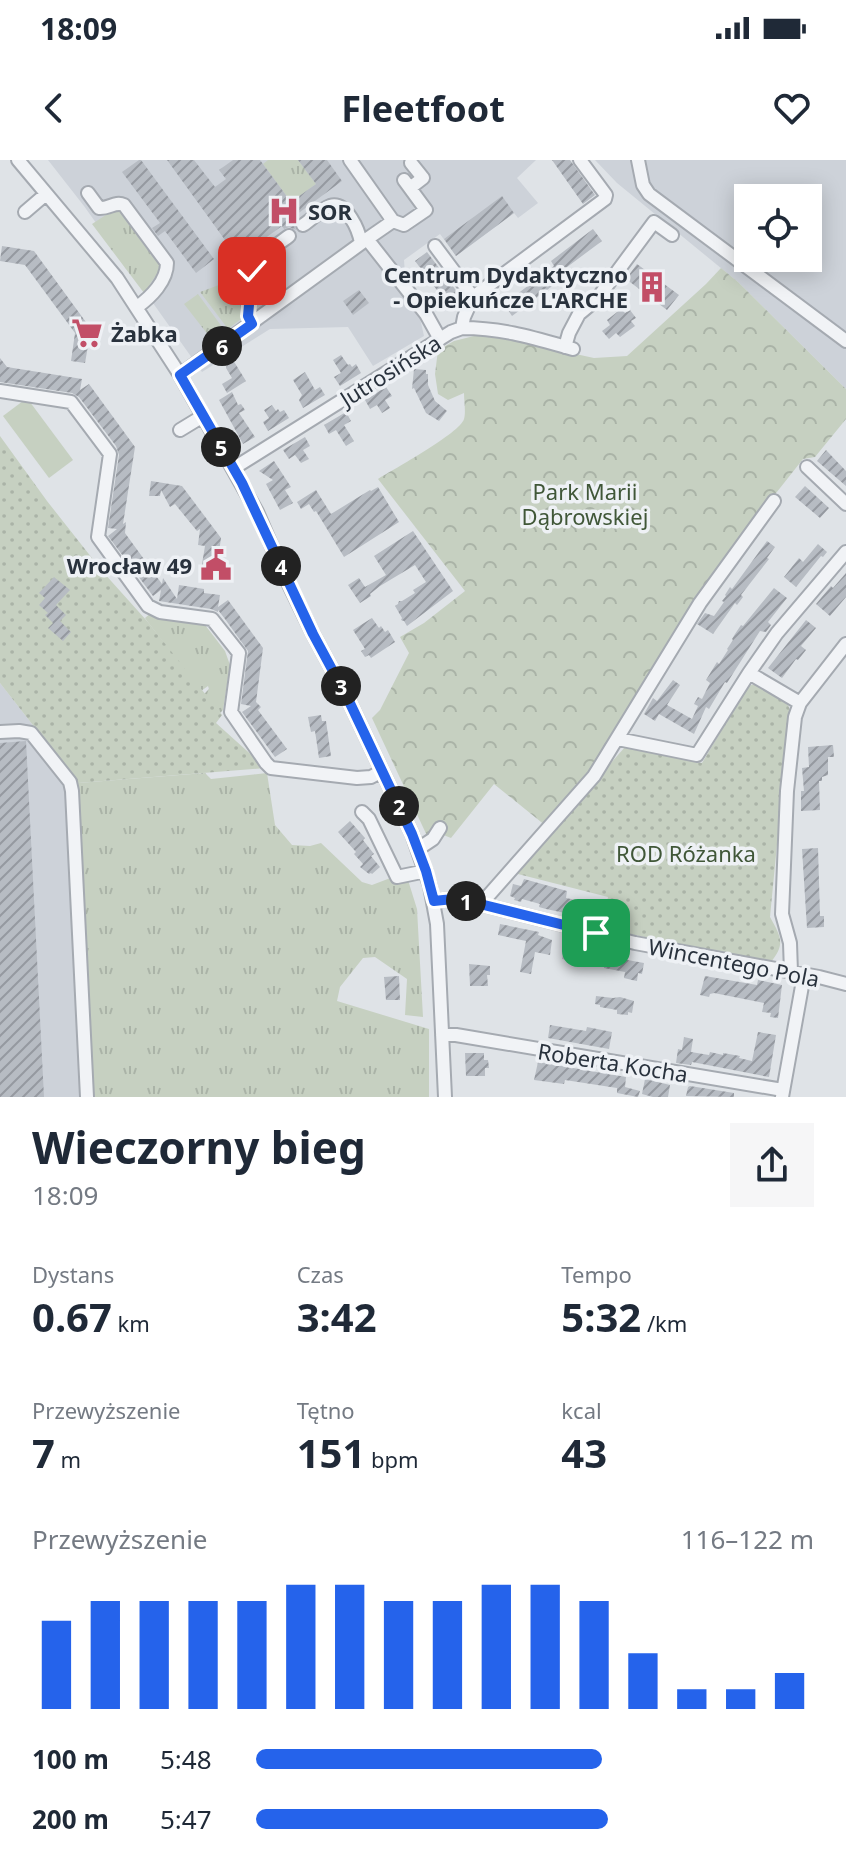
<!DOCTYPE html>
<html lang="pl">
<meta charset="utf-8">
<style>
:root{--surface:#fff;--page:#f6f6f7;--text:#1f2937;--muted:#747a83;--accent:#2563eb}
body{margin:0;font-family:"Noto Sans",sans-serif;background:var(--page);color:var(--text);height:100vh;display:flex;flex-direction:column;font-size:30px;white-space:nowrap}
*{box-sizing:border-box;margin:0}
p{font-size:26px;color:var(--muted)}
.icon{flex:none;width:44px;height:44px;fill:none;stroke:currentColor;stroke-width:2;stroke-linecap:round;stroke-linejoin:round}
.map{position:relative;height:937px;overflow:hidden}
.panel{display:flex;flex-direction:column;background:var(--surface);flex:1}
.panel>*{flex:none}
.tools{position:absolute;left:734px;top:24px;display:grid;gap:16px}
.tools a{display:grid;place-items:center;width:88px;height:88px;border-radius:0px;background:var(--surface);box-shadow:0 4px 20px #0003;font-size:40px}
.pin{position:absolute;display:grid;place-items:center;width:68px;height:68px;color:#fff;margin:-34px;border-radius:16px;box-shadow:0 4px 12px #0006}
.km{position:absolute;width:40px;height:40px;margin:-20px;border-radius:50%;background:#222;color:#fff;font-size:22px;line-height:40px;text-align:center}
.round{display:grid;place-items:center;flex:none;width:84px;height:84px;border-radius:0px;background:var(--page)}
.head{display:flex;align-items:center;justify-content:space-between;height:136px;padding:0 32px}
h1{font-size:44px;font-weight:700;line-height:60px}
.stats{display:grid;grid-template-columns:repeat(3,1fr);gap:12px;height:136px;padding:8px 32px}
.stats div{display:grid;align-content:center}
.stats b{font-size:40px;font-weight:700}
.stats small{font-size:22px;font-weight:400}
.stats p{font-size:22px}
.chart{height:224px;padding:16px 32px}
.chart p{display:flex;justify-content:space-between}
.chart svg{width:100%;height:144px;margin-top:8px;stroke:var(--accent);stroke-width:6}
ul{padding:0 32px;list-style:none;font-size:26px}
li{display:grid;grid-template-columns:128px 96px 1fr;align-items:center;height:60px}
li i{height:20px;border-radius:10px;background:var(--accent)}
.status{display:flex;justify-content:space-between;align-items:center;height:56px;padding:0 40px;background:var(--surface);direction:ltr}
.status svg{height:22px;fill:currentColor}
header{display:flex;justify-content:space-between;align-items:center;height:104px;padding:0 32px;background:var(--surface);font-size:36px;font-weight:700}
.map>svg:first-child{display:block}
.built{fill:#cdd2d9;fill-rule:evenodd}
.grass{fill:url(#grass-tufts)}
.park{fill:url(#park-crowns)}
.garden{fill:url(#garden-dots)}
.pitch{fill:#c6d0c1}
.building{fill:url(#building-hatch)}
.lines{fill:none;stroke-linecap:round;stroke-linejoin:round}
.minor-casing{stroke:#a5aab1;stroke-width:16}
.minor{stroke:#f1f3f6;stroke-width:12}
.route-casing{stroke:#fff;stroke-width:16}
.route{stroke:#2563eb;stroke-width:10}
.labels{text-anchor:middle;dominant-baseline:central;stroke-width:7;stroke-linejoin:round;paint-order:stroke}
.poi-label{font-size:22px;font-weight:bold;fill:#29323d;stroke:#eef1f5;text-anchor:start}
.street-label{font-size:22px;fill:#29323d;stroke:#eef1f5}
.park-label{font-size:22px;fill:#405738;stroke:#eef1f5}
</style>
<div class="status"><b>18:09</b><svg viewBox="0 0 49 12"><path d="M0 12V9h3v3zM5 12V6h3v6zM10 12V3h3v9zM15 12V0h3v12zM26 1h20v11H26zM47 4h2v5h-2z"/></svg></div>
<header><svg class="icon" aria-label="back" viewBox="0 0 24 24"><path d="M15 5l-7 7 7 7"/></svg>Fleetfoot<svg class="icon" aria-label="heart" viewBox="0 0 24 24"><path d="M12 20l-8-8c-3-5 5-10 8-4 3-6 11-1 8 4z"/></svg></header>
<div class="map">
<svg width="846" height="937" viewBox="0 0 846 937">
<defs>
<pattern id="grass-tufts" width="24" height="20" patternUnits="userSpaceOnUse" patternTransform="scale(2)"><rect width="24" height="20" fill="#c6d0c1"/><path d="M3 7l-1-3M5 7V3M7 7l1-3M15 17l-1-3M17 17v-4M19 17l1-3" fill="none" stroke="#aab3a7"/></pattern>
<pattern id="park-crowns" width="20" height="18" patternUnits="userSpaceOnUse" patternTransform="scale(2)"><rect width="20" height="18" fill="#c6d0c1"/><path d="M2 6a3 3 0 1 1 6 0M12 15a3 3 0 1 1 6 0" fill="none" stroke="#aab3a7"/></pattern>
<pattern id="garden-dots" width="8" height="8" patternUnits="userSpaceOnUse" patternTransform="scale(2)"><rect width="8" height="8" fill="#c6d0c1"/><path d="M2 2h.1M6 6h.1" fill="none" stroke="#aab3a7" stroke-width="1.8" stroke-linecap="round"/></pattern>
<pattern id="building-hatch" width="6" height="6" patternUnits="userSpaceOnUse" patternTransform="scale(2)"><rect width="6" height="6" fill="#b7bcc3"/><path d="M-1 1l2-2M0 6l6-6M5 7l2-2" fill="none" stroke="#9599a0"/></pattern>
</defs>
<rect width="100%" height="100%" fill="#dfe3e7"/>
<path class="built" d="M48 0H536L517 18 538 43 518 58 514 53 456 96 440 74 404 100 405 114 432 150 420 158 424 176 373 206 348 167 270 169 202 212 84 46Z
M595 0H846V229L738 122 617 23ZM748 38H808V98H748Z
M0 523 78 623 93 937H0Z"/>
<path class="grass" d="M268 0H298L316 24 291 42 263 4Z
M115 49 124 51 121 54 156 101 160 99 163 105 144 133 92 64Z
M235 119 244 140 241 159 228 169 200 132Z
M198 134 225 171 213 180 209 181 206 178 209 176 184 144Z
M152 452 202 461 225 491 230 505 223 550 220 553 204 534 209 529 208 526 201 531 147 461 145 458Z
M205 613 211 619 267 613 275 665 292 685 310 686 321 683 362 722 372 725 393 717 408 720 417 749 423 857 405 855 407 819 375 797 363 798 340 827 337 841 429 869V937H93L78 623Z"/>
<path class="park" d="M721 108 738 122 846 229V259L815 297 803 299 765 347 594 609 546 666 494 624 451 678 436 672 429 680 372 558 380 550 409 493 400 477 424 463 465 431 378 319C394 309 460 273 464 259 466 252 464 241 464 233L448 240 438 234 435 214 438 190 454 181 474 176H493L594 198 627 196 706 124Z"/>
<path class="garden" d="M0 276 47 341 103 412 147 461 222 555 216 563 266 608 78 623 0 523Z
M755 524 788 545 790 550 770 757C781 777 786 784 770 803L601 768 608 737 514 713 625 587 702 603 748 526Z"/>
<path class="pitch" d="M27 238 73 300 49 318 3 256Z"/>
<path class="building" d="M139 0H141L214 99 196 113 165 71 158 76 152 68 160 63 122 12Z
M167 0H194L215 27 226 19 219 10 233 0H260L291 42 316 24 298 0H327L342 21 296 55 298 58 294 65 296 70 289 67 284 69 282 66 238 98Z
M552 0H570L595 35 583 44Z
M502 36 514 53 456 96 444 79Z
M593 69 602 81 551 119 555 124 512 156 504 144 554 106 551 101Z
M2 86 34 91 91 169 85 203 71 201 75 173 25 105 0 101Z
M427 92 461 137 449 146 415 101Z
M637 104 679 135 667 150 626 119Z
M359 130 369 143 353 155 343 141Z
M621 149 625 153 630 150 636 158 631 161 635 166 620 177 616 173 609 179 602 171 610 165 607 160Z
M341 195 348 205 350 204 352 207 356 204 361 213 340 226 334 217 341 213 333 200Z
M0 198 7 207 82 219 80 230 89 224 135 287 123 364 126 362 125 373 162 424 163 418 177 439 179 425 204 429V433L220 435 218 447 228 440 263 488 256 542 261 547 258 550 287 589 275 597 242 552 251 546 241 544 248 491 225 459 218 450V452L211 449 159 441 161 430 153 436 108 376 117 369 108 368 119 295 116 286 79 237 72 233 0 222Z
M233 200 246 221 227 233 222 224 232 218 226 208 227 204Z
M414 209 426 210V214H428V225L435 241 447 251 439 261 426 253 414 228 412 229Z
M305 212 315 230 320 227 325 235 303 248 299 240 302 235 293 220Z
M386 227 392 236 385 240 390 248 382 253 377 245 370 249 365 240Z
M232 232 238 245 241 244 245 250 239 253 255 277 243 284 219 240Z
M272 245 276 251 278 249 280 252 284 250 289 258 268 271 263 262 269 258 264 250Z
M346 252 351 261 344 265 354 281 346 286 336 270 329 274 324 265Z
M305 277 310 286 303 290 309 299 301 303 295 295 289 299 283 290Z
M826 290 846 311V326L817 301Z
M274 301 291 327 285 330 293 343 280 350 266 324 273 320 259 311Z
M151 321 182 326 221 378 216 413 201 410 205 386 198 385 200 369 197 371 175 344 170 347 161 330 160 336H149Z
M805 326 829 348 820 358 795 337Z
M378 327 399 362 344 397 316 351 314 352 309 344 301 349 297 342 316 330 331 354 370 330 371 331Z
M413 371 453 431 407 466 404 461 401 460 402 458 395 446 398 444 399 441H402L415 433 413 430 426 422 415 405 380 426 370 434 371 436 360 443 348 425 359 418 365 427 386 415 374 396Z
M767 381 775 387 767 398 769 399 741 435 743 437 737 445 735 443 713 474 697 464 705 453 714 456 724 442 722 441 726 436 725 435 730 427 732 429Z
M818 384 827 392 823 397 821 396 796 427 784 417 799 398 803 402Z
M846 413V437L830 456 816 444 831 426 833 428Z
M54 417 70 430 56 445 66 455 60 461 71 472 63 481 48 468 53 463 45 455 48 453 39 445 45 438 39 433Z
M774 428 787 438 768 462 771 465 766 472 760 471 727 523 725 522 709 549 706 547 694 574 659 554 655 561 644 554 653 538 657 541 673 520 680 525 667 545 692 559 698 546 694 544 698 537 702 539 710 523 706 520 717 502 719 504 728 490 727 489 733 480 732 479 735 474 741 465 743 466Z
M372 458 379 468 381 466 385 472 388 470 395 482 371 498 369 495 365 497 361 491 365 489 353 470Z
M806 460 816 468 801 486 806 490 798 500 796 499 782 518 768 508Z
M321 555 322 561H326L331 596 319 598 315 571 311 572 308 557Z
M26 581 44 937H0V583Z
M833 585 834 597H828V615L822 617V621H819L820 650 801 651V631H804L802 608 809 607 808 587Z
M350 661 365 678 363 680 374 694 371 696 380 707 372 714 371 713 369 714 360 707 363 704 354 694 356 692 338 672Z
M818 688 820 756H824V767L807 768 802 689Z
M524 719 567 731 566 738 601 745 598 760 546 749 539 747 540 744 522 739 521 742 514 740 515 738 510 736 513 724 521 726Z
M500 764 539 772 538 775 552 780 550 795 535 792 531 814 520 812 526 781 498 775Z
M566 781 623 793 622 799 644 803 642 814 638 813 637 821 632 820 624 818 625 812 604 808V805L587 801 586 804 562 799Z
M469 804 490 806V815H487L488 826H470Z
M399 816 400 840H386L384 817Z
M705 816 757 825 758 820 782 825 778 858 770 857 771 853 762 852 764 843 714 833 710 834 709 837 700 835Z
M596 836 613 838 620 837 634 841 632 853 628 852V855L617 854V850L600 847V845L595 844Z
M550 865 586 871 587 867 612 872 609 889 548 878Z
M758 872 776 875 769 917 692 902 691 905 676 903 678 889 682 890 684 877 693 879 691 892 709 895 710 892 723 895V893L740 896 739 898 752 901Z
M465 893H484V900H488L489 908H485V916H466Z
M538 902 626 917 625 927 640 931 638 937 617 933V928L565 920 564 924 534 920Z
M645 919 670 925 668 937H653L642 934Z
M690 926 734 933V937L686 936 688 927Z"/>
<g class="lines">
<defs>
<path id="minor" d="M18 0 117 118 180 215 257 352 281 408 313 474 348 539 412 674 430 726 437 764 445 937
M350 0 393 61 404 65 426 50 404 20
M638 0 643 25 649 34 846 181
M410 28 423 18 411 3
M88 33 99 48C109 49 115 41 124 45L167 103C167 121 151 137 137 147
M25 52 46 34
M303 65C311 60 321 49 330 46 347 41 359 71 361 83
M367 79 393 61
M435 86 473 137
M252 164C247 155 248 148 249 138 252 97 257 100 289 76
M462 168C503 168 534 178 573 189
M565 187 569 173 579 154 597 139 654 62 672 75
M180 215 367 79 426 154 440 179
M0 231 71 242 110 294 98 377 148 446 160 452 212 459 239 493 231 552 266 603 271 608 357 618 371 617 382 611
M180 270 203 256
M807 307 846 344
M234 308 451 172 462 168 464 157 473 137 605 39 606 35 580 0
M749 513 800 543
M0 572 19 571 31 573 70 622 72 631 87 937
M618 579 697 595 749 513 777 473 846 392
M362 652 369 659 397 717 426 711
M418 689 433 679 440 668
M434 741 453 739 476 743 635 783 819 817 846 824
M481 744 594 616 700 443 774 341
M791 812 790 783 782 754 787 631 795 557 800 543 846 484
M442 875H456L783 930
M782 937 804 815"/>
</defs>
<use href="#minor" class="minor-casing"/>
<use href="#minor" class="minor"/>
</g>
<g class="lines">
<defs>
<path id="route" d="M252 111 248 156 252 164 180 215 242 323 313 474 348 539 412 674 426 711 434 741 453 739 476 743 596 773"/>
</defs>
<use href="#route" class="route-casing"/>
<use href="#route" class="route"/>
</g>
<defs>
<symbol id="hospital-bare" viewBox="-9 -9 18 18"><path d="M-5-5h3v3.5h4V-5h3V5h-3V1.5h-4V5h-3Z" fill="#c24e67" stroke="#eef1f5" stroke-width="2.5" paint-order="stroke"/></symbol>
<symbol id="building-bare" viewBox="-9 -9 18 18"><path d="M-4-6H4V6H1V3H-1V6H-4ZM-2.5-4.3h1.7v1.8h-1.7ZM.8-4.3h1.7v1.8H.8ZM-2.5-1h1.7V.8h-1.7ZM.8-1h1.7V.8H.8Z" fill="#c24e67" stroke="#eef1f5" stroke-width="2.5" paint-order="stroke"/></symbol>
<symbol id="supermarket-bare" viewBox="-9 -9 18 18"><path d="M-6-5.5h2.5l.6 2H6L4.5 2H-2.5L-4.4-4H-6ZM-1.5 3.2a1.3 1.3 0 1 0 .1 0ZM3 3.2a1.3 1.3 0 1 0 .1 0Z" fill="#c24e67" stroke="#eef1f5" stroke-width="2.5" paint-order="stroke"/></symbol>
<symbol id="civic-bare" viewBox="-9 -9 18 18"><path d="M-.6-6.5H3V-4.5H.6V-3L4-1V1h2V6H-6V1h2V-1L-.6-3ZM-1.2 2.5V6h2.4V2.5Z" fill="#c24e67" stroke="#eef1f5" stroke-width="2.5" paint-order="stroke"/></symbol>
</defs>
<g fill-rule="evenodd">
<use href="#hospital-bare" x="262" y="29" width="44" height="44"/>
<use href="#building-bare" x="630" y="105" width="44" height="44"/>
<use href="#supermarket-bare" x="65" y="151" width="44" height="44"/>
<use href="#civic-bare" x="194" y="383" width="44" height="44"/>
</g>
<g class="labels">
<g class="poi-label">
<text x="308" y="51">SOR</text>
<text x="628" y="114" text-anchor="end">Centrum Dydaktyczno<tspan x="628" dy="25">- Opiekuńcze L'ARCHE</tspan></text>
<text x="111" y="173">Żabka</text>
<text x="192" y="405" text-anchor="end">Wrocław 49</text>
</g>
<g class="street-label">
<text transform="translate(390 210) rotate(-32)">Jutrosińska</text>
<text transform="translate(734 802) rotate(11)">Wincentego Pola</text>
<text transform="translate(613 902) rotate(9)">Roberta Kocha</text>
</g>
<g class="park-label">
<text x="585" y="331">Park Marii<tspan x="585" dy="25">Dąbrowskiej</tspan></text>
<text x="686" y="693">ROD Różanka</text>
</g>
</g>
</svg>
<div class="tools">
<a><svg class="icon" aria-label="locate" viewBox="0 0 24 24"><circle cx="12" cy="12" r="6"/><path d="M12 2v4M12 18v4M2 12h4M18 12h4"/></svg></a>
</div>
<div class="pin" style="left:596px;top:773px;background:#1e9e55"><svg class="icon" aria-label="arrive" viewBox="0 0 24 24"><path d="M6 21V4h12l-3 4 3 4H6"/></svg></div>
<div class="pin" style="left:252px;top:111px;background:#d93025"><svg class="icon" aria-label="check" viewBox="0 0 24 24"><path d="M5 12l5 5 9-10"/></svg></div>
<b class="km" style="left:466px;top:741px">1</b>
<b class="km" style="left:399px;top:646px">2</b>
<b class="km" style="left:341px;top:526px">3</b>
<b class="km" style="left:281px;top:406px">4</b>
<b class="km" style="left:221px;top:287px">5</b>
<b class="km" style="left:222px;top:186px">6</b>
</div>
<section class="panel">
<div class="head"><div><h1>Wieczorny bieg</h1><p>18:09</p></div><a class="round"><svg class="icon" aria-label="share" viewBox="0 0 24 24"><path d="M12 15V3M7 8l5-5 5 5M5 13v7h14v-7"/></svg></a></div>
<div class="stats">
<div><p>Dystans</p><b>0.67<small> km</small></b></div>
<div><p>Czas</p><b>3:42</b></div>
<div><p>Tempo</p><b>5:32<small> /km</small></b></div>
</div>
<div class="stats">
<div><p>Przewyższenie</p><b>7<small> m</small></b></div>
<div><p>Tętno</p><b>151<small> bpm</small></b></div>
<div><p>kcal</p><b>43</b></div>
</div>
<div class="chart"><p><span>Przewyższenie</span>116–122 m</p>
<svg viewBox="0 0 160 44" preserveAspectRatio="none"><path d="M5 44V17M15 44V11M25 44V11M35 44V11M45 44V11M55 44V6M65 44V6M75 44V11M85 44V11M95 44V6M105 44V6M115 44V11M125 44V27M135 44V38M145 44V38M155 44V33"/></svg>
</div>
<ul>
<li><b>100 m</b>5:48<i style="width:62%"></i></li>
<li><b>200 m</b>5:47<i style="width:63%"></i></li>
</ul>
</section>
